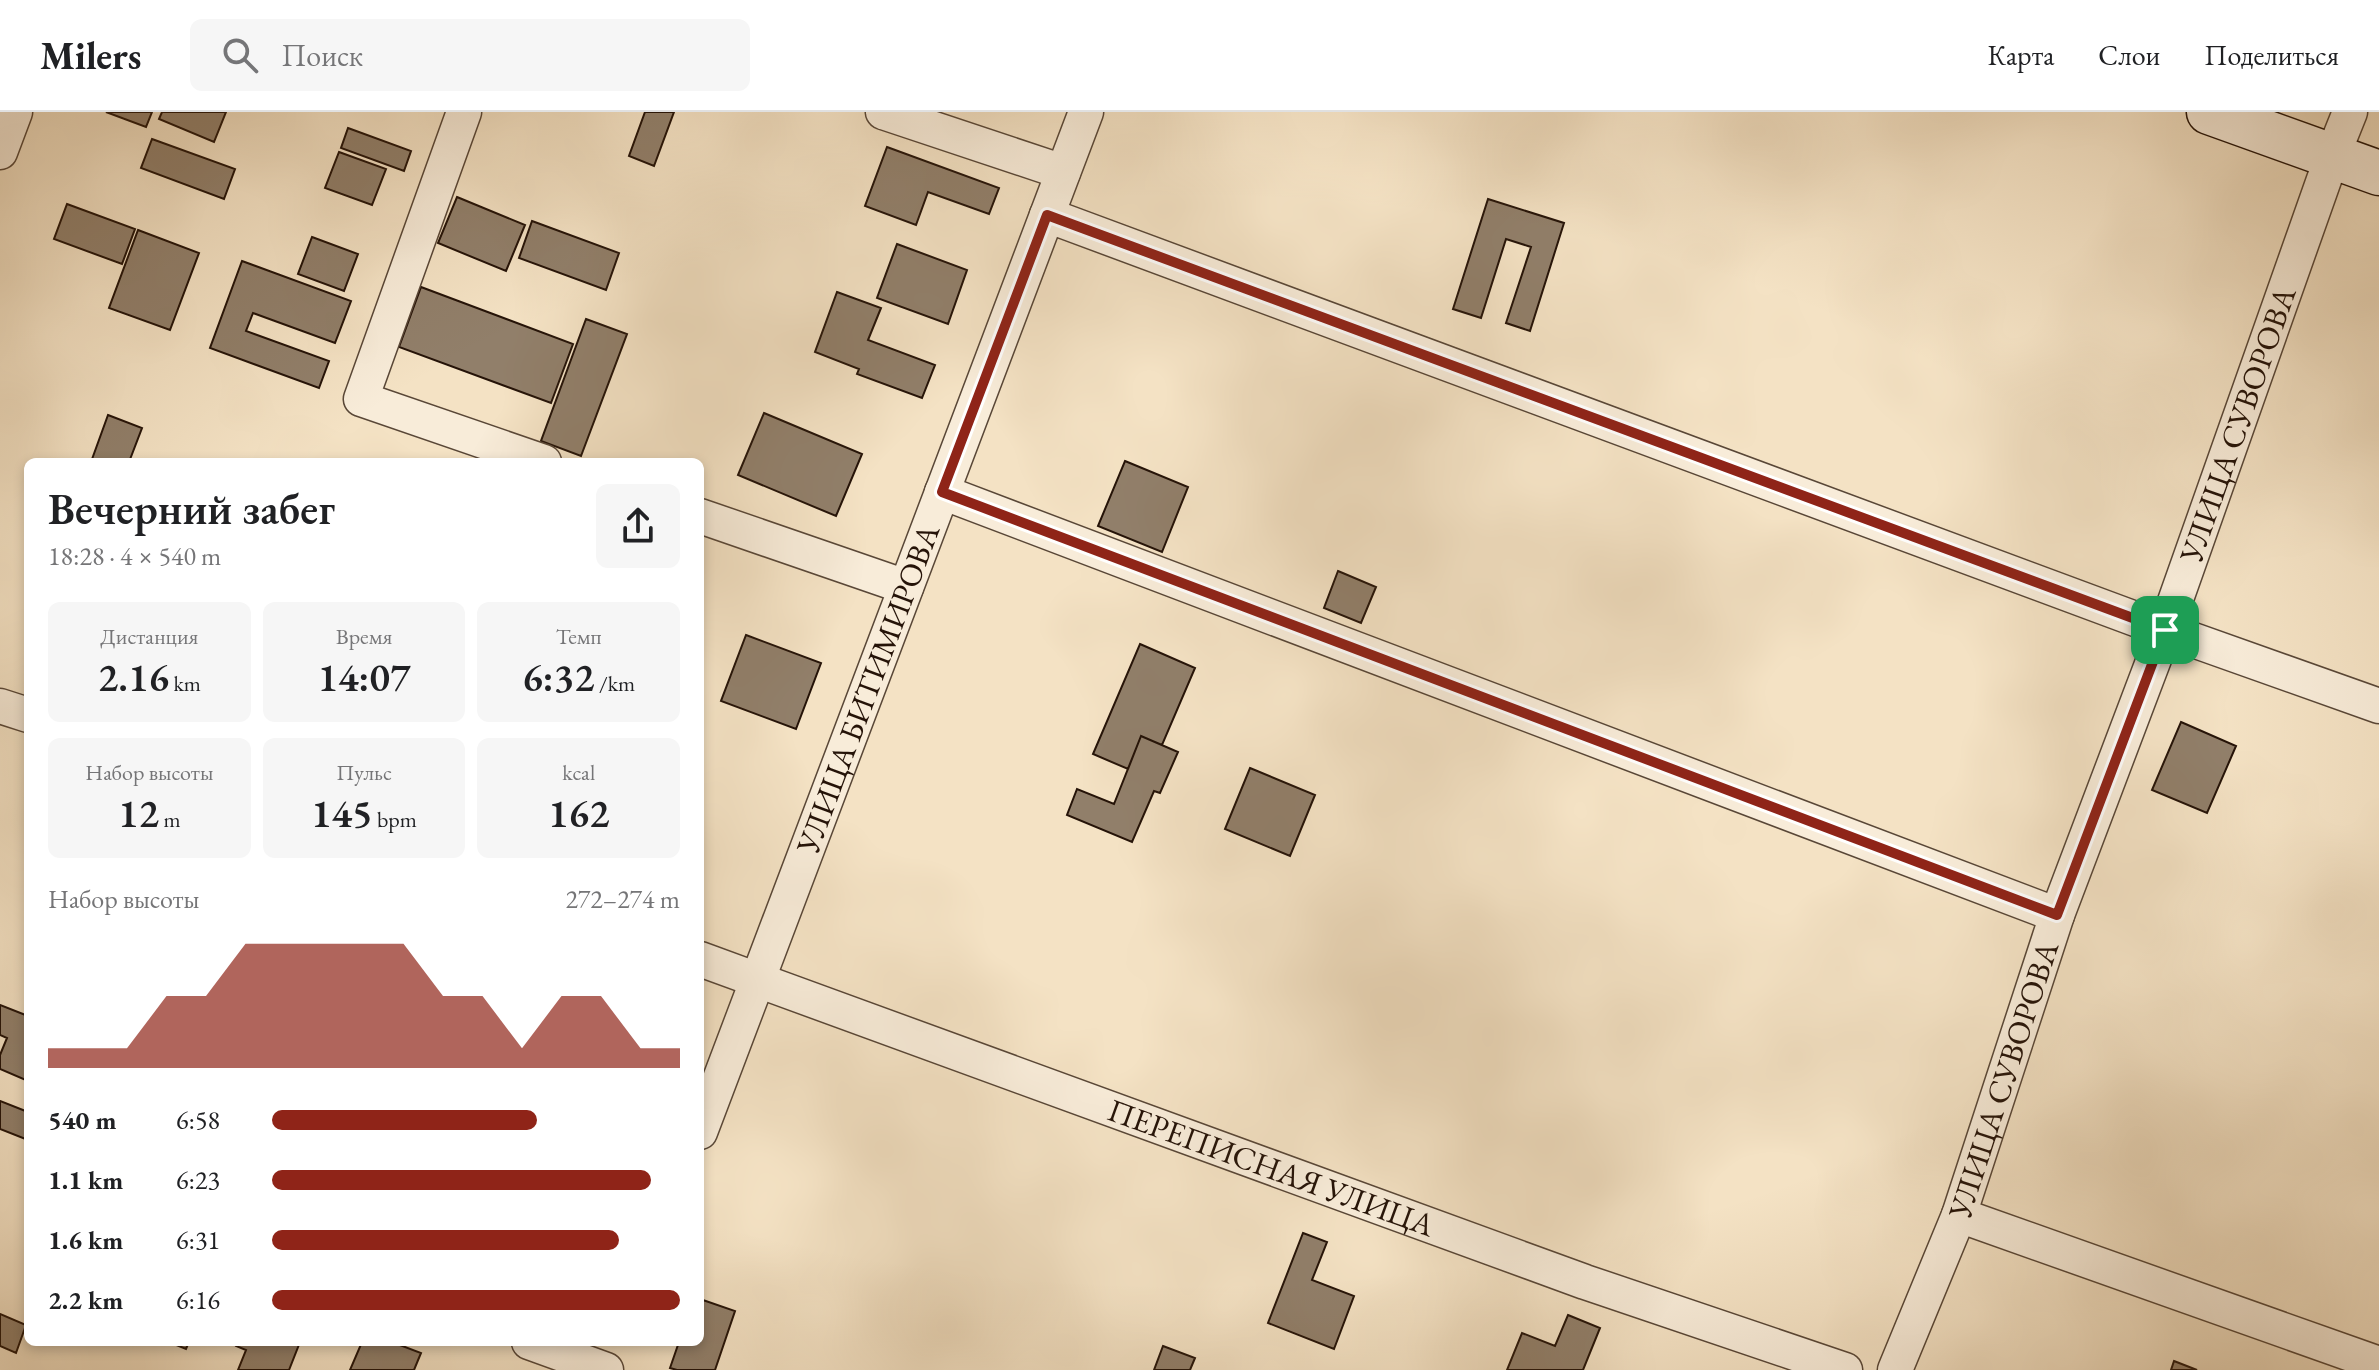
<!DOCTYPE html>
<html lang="ru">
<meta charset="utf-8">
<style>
:root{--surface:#fff;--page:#f6f6f6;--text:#202124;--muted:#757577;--line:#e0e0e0;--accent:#8f2418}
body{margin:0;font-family:"EB Garamond",serif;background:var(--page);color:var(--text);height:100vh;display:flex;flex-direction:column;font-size:30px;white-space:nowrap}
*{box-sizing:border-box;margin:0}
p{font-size:26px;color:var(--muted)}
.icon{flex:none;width:44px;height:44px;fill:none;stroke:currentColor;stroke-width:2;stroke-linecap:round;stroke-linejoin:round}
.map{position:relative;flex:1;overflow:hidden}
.drawer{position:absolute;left:24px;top:346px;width:680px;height:888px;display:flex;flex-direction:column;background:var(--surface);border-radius:12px;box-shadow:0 4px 12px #0003}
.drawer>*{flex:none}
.pin{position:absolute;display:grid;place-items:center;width:68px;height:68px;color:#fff;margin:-34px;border-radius:16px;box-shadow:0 4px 12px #0006}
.round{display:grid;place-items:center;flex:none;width:84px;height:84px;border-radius:12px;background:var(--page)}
.headline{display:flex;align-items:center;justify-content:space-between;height:136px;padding:0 24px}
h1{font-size:44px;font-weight:600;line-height:60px}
.metrics{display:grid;grid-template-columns:repeat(3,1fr);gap:12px;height:136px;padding:8px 24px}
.metrics div{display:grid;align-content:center;border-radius:12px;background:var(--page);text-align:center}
.metrics b{font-size:40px;font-weight:600}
.metrics small{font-size:22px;font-weight:400}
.metrics p{font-size:22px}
.chart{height:224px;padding:16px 24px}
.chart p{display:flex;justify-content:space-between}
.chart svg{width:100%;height:144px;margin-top:8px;fill:var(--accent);opacity:.7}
ul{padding:0 24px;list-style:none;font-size:26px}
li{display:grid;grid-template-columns:128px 96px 1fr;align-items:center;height:60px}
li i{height:20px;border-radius:10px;background:var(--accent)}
header{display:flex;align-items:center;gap:48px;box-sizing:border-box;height:112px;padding:0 40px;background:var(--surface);border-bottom:2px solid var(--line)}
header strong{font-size:38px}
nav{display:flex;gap:44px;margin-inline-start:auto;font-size:28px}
.search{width:560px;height:72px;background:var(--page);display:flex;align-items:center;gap:20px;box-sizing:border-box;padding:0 28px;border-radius:12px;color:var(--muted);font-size:30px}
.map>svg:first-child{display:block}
.building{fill:#917f6a;stroke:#251308;stroke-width:2}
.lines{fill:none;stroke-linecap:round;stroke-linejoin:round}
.street-casing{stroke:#594737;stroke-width:37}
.secondary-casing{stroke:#251308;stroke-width:47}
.street{stroke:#f8ecd9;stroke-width:34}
.secondary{stroke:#f8ecd9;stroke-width:44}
.route-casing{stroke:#fff;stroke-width:16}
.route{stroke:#8f2418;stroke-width:10}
.labels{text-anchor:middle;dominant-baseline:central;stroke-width:7;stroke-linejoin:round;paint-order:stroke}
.street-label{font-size:32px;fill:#251308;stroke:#f8ecd9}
</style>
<header>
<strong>Milers</strong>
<div class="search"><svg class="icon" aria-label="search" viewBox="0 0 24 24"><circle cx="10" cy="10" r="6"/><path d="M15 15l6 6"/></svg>Поиск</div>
<nav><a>Карта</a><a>Слои</a><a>Поделиться</a></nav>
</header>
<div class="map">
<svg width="2379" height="1258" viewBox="0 0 2379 1258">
<rect width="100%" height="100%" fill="#f4e2c4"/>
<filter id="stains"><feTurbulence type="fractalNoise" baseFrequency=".0025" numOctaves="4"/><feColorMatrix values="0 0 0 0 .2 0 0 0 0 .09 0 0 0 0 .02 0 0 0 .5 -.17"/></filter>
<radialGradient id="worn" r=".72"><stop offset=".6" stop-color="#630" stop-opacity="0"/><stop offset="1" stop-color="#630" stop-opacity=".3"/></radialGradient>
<path class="building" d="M106 0H152L146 15Z
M162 0H226L214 30 159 7Z
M645 0H674L654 54 629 44Z
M348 16 411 39 404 59 341 36Z
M152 27 235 57 224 87 141 56Z
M887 35 999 76 989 102 928 80 916 113 865 94Z
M339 40 386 57 372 93 325 76Z
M457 85 525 113 506 159 438 131Z
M1488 87 1564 111 1530 219 1506 211 1531 135 1506 127 1481 206 1453 197Z
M67 92 135 117 122 152 54 127Z
M532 109 619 141 606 178 519 146Z
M138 118 199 141 170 218 109 196Z
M312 125 358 142 344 179 298 162Z
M897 132 967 158 948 212 877 186Z
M242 149 351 189 335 231 253 201 246 219 329 249 319 276 210 236Z
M421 175 573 232 551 291 399 235Z
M837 180 881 196 868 228 935 253 922 286 857 262 859 257 815 240Z
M586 207 627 222 581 344 541 329Z
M764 301 862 342 836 404 738 363Z
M108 303 142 316 129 350H91Z
M1125 349 1188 375 1162 440 1098 414Z
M1338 459 1376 475 1361 511 1324 496Z
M746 523 821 551 796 617 721 589Z
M1140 532 1195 556 1162 633 1141 624 1128 657 1093 642Z
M2181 610 2236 634 2207 701 2152 678Z
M1141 624 1178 640 1160 681 1154 679 1132 730 1067 703 1077 677 1114 692Z
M1250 656 1315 683 1290 744 1225 717Z
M0 893 28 904V969L0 957V943L7 926 0 923Z
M0 989 28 1000V1028L0 1017Z
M1303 1121 1327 1130 1312 1168 1354 1184 1334 1237 1268 1211Z
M700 1187 735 1199 715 1258H677L670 1256 679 1230H700Z
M0 1202 26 1213 16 1241 0 1234Z
M1568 1203 1600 1216 1583 1258H1507L1522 1221 1555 1234Z
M169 1230H189L186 1237Z
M237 1230H300L289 1258H238L246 1238 236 1234Z
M362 1230H392L421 1241 414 1258H350Z
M1163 1234 1195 1246 1190 1258H1154Z
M2174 1249 2197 1258H2171Z"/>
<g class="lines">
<defs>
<g id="street">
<path d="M464 0 361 287 544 350"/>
<path d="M883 0 1063 60"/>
<path d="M0 40 15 0"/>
<path d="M1047 103 2165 518 2379 594"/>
<path d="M942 380 2057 803"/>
<path d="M700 404 906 475"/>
<path d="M0 594 28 603"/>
<path id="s1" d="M700 847 1585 1170 1845 1258"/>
<path id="s2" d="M700 1020 1086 0"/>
<path d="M1959 1103 2379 1252"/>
<path d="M529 1230 606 1258"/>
<path id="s3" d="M1895 1258 1959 1103 2057 803 2165 518 2332 45 2350 0"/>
</g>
<path id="secondary" d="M2209 0 2379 61"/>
</defs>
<use href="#street" class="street-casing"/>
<use href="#secondary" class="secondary-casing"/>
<use href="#street" class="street"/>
<use href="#secondary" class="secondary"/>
</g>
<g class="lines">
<defs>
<path id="route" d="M1047 103 2165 518 2057 803 942 380Z"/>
</defs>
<use href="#route" class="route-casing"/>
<use href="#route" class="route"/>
</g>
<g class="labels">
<g class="street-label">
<text stroke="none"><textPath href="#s3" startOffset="1006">УЛИЦА СУВОРОВА</textPath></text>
<text stroke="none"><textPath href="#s2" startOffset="474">УЛИЦА БИТИМИРОВА</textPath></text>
<text stroke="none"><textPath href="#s3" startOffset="310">УЛИЦА СУВОРОВА</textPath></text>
<text stroke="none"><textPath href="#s1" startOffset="608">ПЕРЕПИСНАЯ УЛИЦА</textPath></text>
</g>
</g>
<rect width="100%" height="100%" filter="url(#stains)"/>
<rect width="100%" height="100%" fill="url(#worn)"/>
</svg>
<div class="pin" style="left:2165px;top:518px;background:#1e9e55"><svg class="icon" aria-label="arrive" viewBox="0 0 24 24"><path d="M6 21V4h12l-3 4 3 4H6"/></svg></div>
<section class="drawer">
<div class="headline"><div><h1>Вечерний забег</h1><p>18:28 · 4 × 540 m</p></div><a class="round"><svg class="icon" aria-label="share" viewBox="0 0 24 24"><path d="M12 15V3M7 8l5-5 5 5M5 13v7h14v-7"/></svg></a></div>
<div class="metrics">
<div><p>Дистанция</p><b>2.16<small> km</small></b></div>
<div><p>Время</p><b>14:07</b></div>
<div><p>Темп</p><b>6:32<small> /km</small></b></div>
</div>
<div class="metrics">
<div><p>Набор высоты</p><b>12<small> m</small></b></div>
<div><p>Пульс</p><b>145<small> bpm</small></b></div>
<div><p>kcal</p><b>162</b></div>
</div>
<div class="chart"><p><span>Набор высоты</span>272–274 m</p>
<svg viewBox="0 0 160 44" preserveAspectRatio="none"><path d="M0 44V38L10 38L20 38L30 22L40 22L50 6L60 6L70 6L80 6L90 6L100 22L110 22L120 38L130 22L140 22L150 38L160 38V44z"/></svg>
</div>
<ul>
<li><b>540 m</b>6:58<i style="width:65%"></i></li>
<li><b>1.1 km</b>6:23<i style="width:93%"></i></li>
<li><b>1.6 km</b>6:31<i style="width:85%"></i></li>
<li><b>2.2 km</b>6:16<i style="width:100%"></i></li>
</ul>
</section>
</div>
